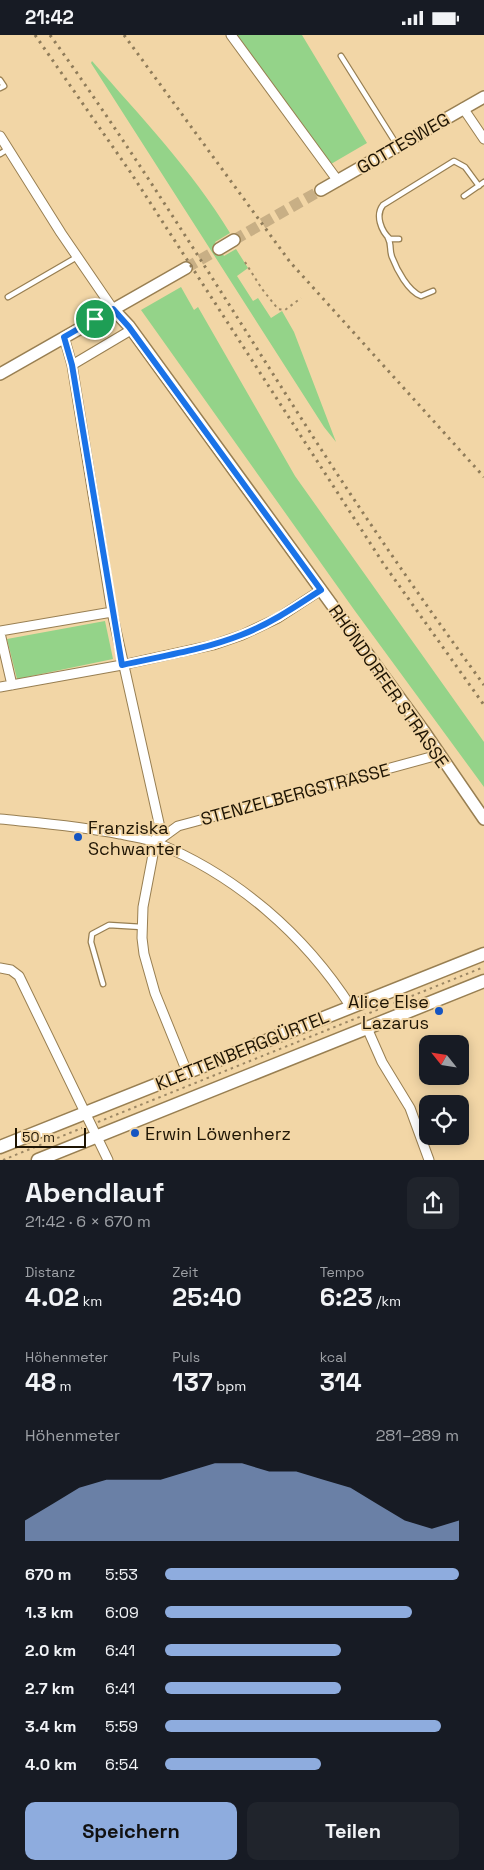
<!DOCTYPE html>
<html lang="de">
<meta charset="utf-8">
<style>
:root{--surface:#171b24;--page:#20242c;--text:#f1f3f6;--muted:#9ea1a6;--accent:#8eacde}
body{margin:0;font-family:"Space Grotesk",sans-serif;background:var(--page);color:var(--text);height:100vh;display:flex;flex-direction:column;font-size:19px;white-space:nowrap}
*{box-sizing:border-box;margin:0}
p{font-size:16px;color:var(--muted)}
.icon{flex:none;width:28px;height:28px;fill:none;stroke:currentColor;stroke-width:2;stroke-linecap:round;stroke-linejoin:round}
.map{position:relative;height:1125px;overflow:hidden}
.side{display:flex;flex-direction:column;background:var(--surface);flex:1}
.side>*{flex:none}
.needle{width:32px;rotate:300deg}
.fabs{position:absolute;left:419px;top:1000px;display:grid;gap:10px}
.fabs a{display:grid;place-items:center;width:50px;height:50px;border-radius:10px;background:var(--surface);box-shadow:0 2px 12px #0003;font-size:25px}
.scale{position:absolute;left:15px;bottom:12px;width:71px;box-sizing:border-box;padding-left:5px;border:2px solid #1e1403;border-top:0;font-size:14px;line-height:18px;white-space:nowrap;color:#1e1403;-webkit-text-stroke:4px #f2d6a6;paint-order:stroke}
.pin{position:absolute;display:grid;place-items:center;width:42px;height:42px;color:#fff;margin:-21px;border:2px solid #fff;border-radius:50%;box-shadow:0 1px 5px #0007}
.round{display:grid;place-items:center;flex:none;width:52px;height:52px;border-radius:10px;background:var(--page)}
.headline{display:flex;align-items:center;justify-content:space-between;height:85px;padding:0 25px}
h1{font-size:28px;font-weight:700;line-height:38px}
.stats{display:grid;grid-template-columns:repeat(3,1fr);gap:8px;height:85px;padding:5px 25px}
.stats div{display:grid;align-content:center}
.stats b{font-size:25px;font-weight:700}
.stats small{font-size:14px;font-weight:400}
.stats p{font-size:14px}
.chart{height:140px;padding:10px 25px}
.chart p{display:flex;justify-content:space-between}
.chart svg{width:100%;height:90px;margin-top:5px;fill:var(--accent);opacity:.7}
.button{display:flex;gap:10px;margin-top:auto;padding:10px 25px}
.button a{flex:1;height:58px;border-radius:10px;background:var(--accent);color:#111;font-size:20px;font-weight:700;line-height:58px;text-align:center}
.button a+a{background:var(--page);color:var(--text)}
ul{padding:0 25px;list-style:none;font-size:16px}
li{display:grid;grid-template-columns:80px 60px 1fr;align-items:center;height:38px}
li i{height:12px;border-radius:6px;background:var(--accent)}
.status{display:flex;justify-content:space-between;align-items:center;height:35px;padding:0 25px;background:var(--surface);direction:ltr}
.status svg{height:14px;fill:currentColor}
.map>svg:first-child{display:block}
.green{fill:#94d389}
.lines{fill:none;stroke-linecap:round;stroke-linejoin:round}
.tertiary-tunnel{stroke:#c8af85;stroke-width:11;stroke-dasharray:11 5.5;stroke-linecap:butt}
.service-casing{stroke:#987f52;stroke-width:7}
.minor-casing{stroke:#987f52;stroke-width:11}
.tertiary-casing{stroke:#987f52;stroke-width:14}
.secondary-casing{stroke:#987f52;stroke-width:15}
.path{stroke:#9c8764;stroke-width:2;stroke-dasharray:2.5 4;stroke-linecap:butt}
.service{stroke:#fff;stroke-width:4.5}
.minor{stroke:#fff;stroke-width:9}
.tertiary{stroke:#fff;stroke-width:11}
.secondary{stroke:#fff;stroke-width:12}
.rail{stroke:#8f7c5a;stroke-width:3;stroke-dasharray:2.5 5;stroke-linecap:butt}
.route-casing{stroke:#fff;stroke-width:10}
.route{stroke:#1a73e8;stroke-width:6}
.poi-dot{fill:#1655c1;stroke:#f2d6a6;stroke-width:2}
.labels{text-anchor:middle;dominant-baseline:central;stroke-width:4;stroke-linejoin:round;paint-order:stroke}
.street-label{font-size:18px;fill:#1e1403;stroke:#f2d6a6}
.poi-label{font-size:18px;fill:#1e1403;stroke:#f2d6a6;text-anchor:start}
</style>
<div class="status"><b>21:42</b><svg viewBox="0 0 49 12"><path d="M0 12V9h3v3zM5 12V6h3v6zM10 12V3h3v9zM15 12V0h3v12zM26 1h20v11H26zM47 4h2v5h-2z"/></svg></div>
<div class="map">
<svg width="484" height="1125" viewBox="0 0 484 1125">
<rect width="100%" height="100%" fill="#f2d6a6"/>
<path class="green" d="M236 0H302L367 108 331 129Z
M92 26C140 81 192 135 230 198L215 207 224 221 236 214 248 233 237 241 253 266 258 263 271 283 282 276 294 297 336 407 324 392 91 28Z
M181 252 194 275 198 272 295 441 484 707V752L355 576 141 275Z
M105 586 113 624 17 644 7 604Z"/>
<g class="lines">
<path class="tertiary-tunnel" d="M234 205 321 155
M186 233 219 214"/>
<defs>
<path id="service" d="M341 21 397 110
M0 45 4 51 0 53
M0 119 8 114
M464 161 484 147
M388 203C392 210 389 215 392 222 397 235 408 256 421 261L433 256
M399 204H390C381 196 375 180 383 170L454 126 465 132 479 151
M8 262 77 222
M103 949 91 907 92 899 109 890 142 892"/>
<path id="minor" d="M231 0 338 146
M463 73 484 104
M0 101 61 198 113 274
M64 302 72 330 112 577 159 788 143 872 142 903 144 919 155 958 187 1037
M72 330 131 295
M0 596 112 577
M0 598 12 650
M0 652 122 630 213 610 242 600 278 583 321 555
M0 784C40 788 80 791 120 799 132 802 146 803 157 808 237 841 304 899 351 972
M156 807 178 791 193 787 438 720
M0 933 11 935 19 941 108 1125
M367 993 382 1027 410 1073 429 1125"/>
<path id="tertiary" d="M321 155 484 62
M219 214 234 205
M113 274 129 291 423 695 484 784
M0 339 186 233"/>
<path id="secondary" d="M0 1112 484 919
M38 1125 484 946"/>
</defs>
<use href="#service" class="service-casing"/>
<use href="#minor" class="minor-casing"/>
<use href="#tertiary" class="tertiary-casing"/>
<use href="#secondary" class="secondary-casing"/>
<path class="path" d="M245 227 262 254 278 274 285 275 301 263
M98 1087 484 932
M3 1125 82 1093"/>
<use href="#service" class="service"/>
<use href="#minor" class="minor"/>
<use href="#tertiary" class="tertiary"/>
<use href="#secondary" class="secondary"/>
<path class="rail" d="M35 0 131 138 383 528 484 670
M50 0C145 132 229 271 317 408 370 490 426 571 484 650
M124 0 290 227 484 442"/>
</g>
<g class="lines">
<defs>
<path id="route" d="M113 274 129 292 321 555C295 572 270 589 241 600 203 615 162 621 122 630L72 330 64 302Z"/>
</defs>
<use href="#route" class="route-casing"/>
<use href="#route" class="route"/>
</g>
<g class="poi-dot">
<circle cx="78" cy="802" r="5"/>
<circle cx="439" cy="976" r="5"/>
<circle cx="135" cy="1098" r="5"/>
</g>
<g class="labels">
<g class="street-label">
<text transform="translate(403 108) rotate(-30)">GOTTESWEG</text>
<text transform="translate(389 651) rotate(55)">RHÖNDORFER STRASSE</text>
<text transform="translate(295 759) rotate(-15)">STENZELBERGSTRASSE</text>
<text transform="translate(242 1015) rotate(-22)">KLETTENBERGGÜRTEL</text>
</g>
<g class="poi-label">
<text x="88" y="792">Franziska<tspan x="88" dy="21">Schwanter</tspan></text>
<text x="429" y="966" text-anchor="end">Alice Else<tspan x="429" dy="21">Lazarus</tspan></text>
<text x="145" y="1098">Erwin Löwenherz</text>
</g>
</g>
</svg>
<div class="fabs">
<a><svg class="needle" viewBox="-14 -14 28 28"><path d="M0-13l5 13h-10z" fill="#e53935"/><path d="M0 13l5-13h-10z" fill="#9ea1a6"/></svg></a>
<a><svg class="icon" aria-label="locate" viewBox="0 0 24 24"><circle cx="12" cy="12" r="6"/><path d="M12 2v4M12 18v4M2 12h4M18 12h4"/></svg></a>
</div>
<div class="scale">50 m</div>
<div class="pin" style="left:95px;top:284px;background:#1e9e55"><svg class="icon" aria-label="arrive" viewBox="0 0 24 24"><path d="M6 21V4h12l-3 4 3 4H6"/></svg></div>
</div>
<section class="side">
<div class="headline"><div><h1>Abendlauf</h1><p>21:42 · 6 × 670 m</p></div><a class="round"><svg class="icon" aria-label="share" viewBox="0 0 24 24"><path d="M12 15V3M7 8l5-5 5 5M5 13v7h14v-7"/></svg></a></div>
<div class="stats">
<div><p>Distanz</p><b>4.02<small> km</small></b></div>
<div><p>Zeit</p><b>25:40</b></div>
<div><p>Tempo</p><b>6:23<small> /km</small></b></div>
</div>
<div class="stats">
<div><p>Höhenmeter</p><b>48<small> m</small></b></div>
<div><p>Puls</p><b>137<small> bpm</small></b></div>
<div><p>kcal</p><b>314</b></div>
</div>
<div class="chart"><p><span>Höhenmeter</span>281–289 m</p>
<svg viewBox="0 0 160 44" preserveAspectRatio="none"><path d="M0 44V34L10 26L20 18L30 14L40 14L50 14L60 10L70 6L80 6L90 10L100 10L110 14L120 18L130 26L140 34L150 38L160 34V44z"/></svg>
</div>
<ul>
<li><b>670 m</b>5:53<i style="width:100%"></i></li>
<li><b>1.3 km</b>6:09<i style="width:84%"></i></li>
<li><b>2.0 km</b>6:41<i style="width:60%"></i></li>
<li><b>2.7 km</b>6:41<i style="width:60%"></i></li>
<li><b>3.4 km</b>5:59<i style="width:94%"></i></li>
<li><b>4.0 km</b>6:54<i style="width:53%"></i></li>
</ul>
<div class="button"><a>Speichern</a><a>Teilen</a></div>
</section>
